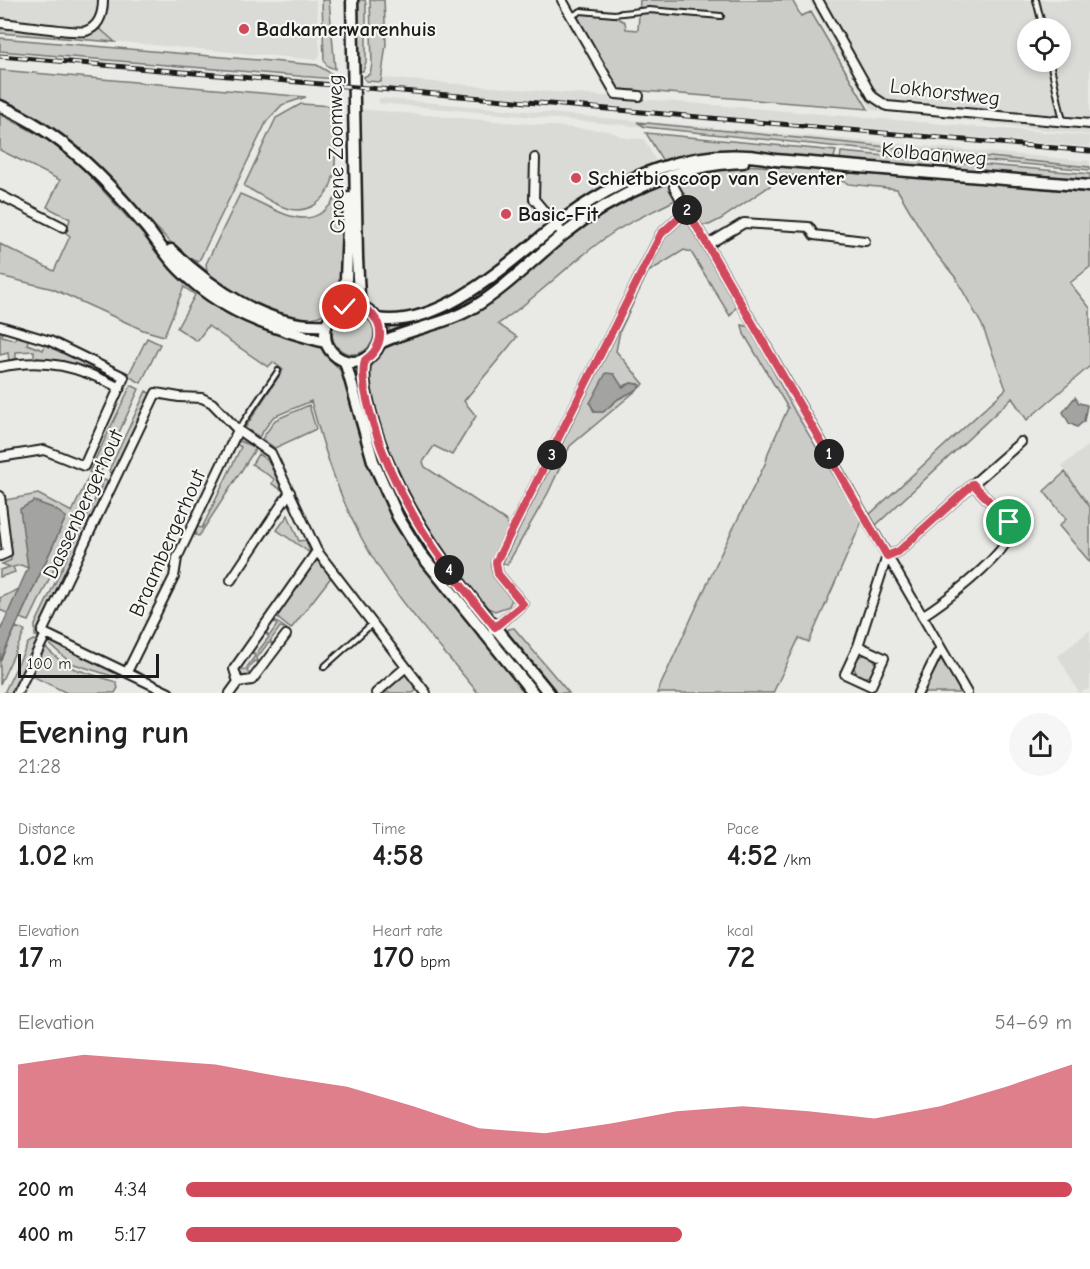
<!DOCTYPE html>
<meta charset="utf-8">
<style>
:root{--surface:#fff;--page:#f6f6f6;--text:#222;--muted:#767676;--accent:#d1495b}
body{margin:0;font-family:"Comic Neue",sans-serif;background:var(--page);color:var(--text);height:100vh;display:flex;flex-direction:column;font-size:22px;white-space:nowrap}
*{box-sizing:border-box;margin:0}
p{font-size:20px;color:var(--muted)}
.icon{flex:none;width:33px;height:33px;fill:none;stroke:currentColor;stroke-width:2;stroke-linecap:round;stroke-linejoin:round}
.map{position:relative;height:693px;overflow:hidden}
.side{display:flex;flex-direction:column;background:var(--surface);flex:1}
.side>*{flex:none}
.controls{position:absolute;left:1017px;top:18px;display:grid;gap:12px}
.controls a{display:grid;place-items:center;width:54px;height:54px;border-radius:50%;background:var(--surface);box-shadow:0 3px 9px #0003;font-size:30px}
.scale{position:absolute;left:18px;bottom:15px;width:141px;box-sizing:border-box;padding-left:6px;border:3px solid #1c1c1c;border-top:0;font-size:16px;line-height:21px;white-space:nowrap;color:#1c1c1c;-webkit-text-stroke:4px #f6f6f2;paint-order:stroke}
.pin{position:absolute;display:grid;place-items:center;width:51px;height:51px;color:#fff;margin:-26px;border:3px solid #fff;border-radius:50%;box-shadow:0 2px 6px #0007}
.km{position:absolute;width:30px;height:30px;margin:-15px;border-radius:50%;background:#222;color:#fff;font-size:16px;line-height:30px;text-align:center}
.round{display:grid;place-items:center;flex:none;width:63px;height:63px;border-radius:32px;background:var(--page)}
.overview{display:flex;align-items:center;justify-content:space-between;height:102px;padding:0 18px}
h1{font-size:33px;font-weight:600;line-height:45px}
.metrics{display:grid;grid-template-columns:repeat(3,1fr);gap:9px;height:102px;padding:6px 18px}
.metrics div{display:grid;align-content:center}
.metrics b{font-size:30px;font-weight:600}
.metrics small{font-size:16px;font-weight:400}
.metrics p{font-size:16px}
.chart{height:168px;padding:12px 18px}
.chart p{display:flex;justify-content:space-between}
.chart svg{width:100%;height:108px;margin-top:6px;fill:var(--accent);opacity:.7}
ul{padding:0 18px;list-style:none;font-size:20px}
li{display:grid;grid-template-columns:96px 72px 1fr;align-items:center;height:45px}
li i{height:15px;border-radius:8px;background:var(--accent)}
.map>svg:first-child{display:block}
.built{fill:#dadad6;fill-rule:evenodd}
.green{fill:#cbcbc7;stroke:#747472;stroke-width:1.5;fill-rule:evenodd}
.water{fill:#a3a3a1;stroke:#6d6d6c;stroke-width:1.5}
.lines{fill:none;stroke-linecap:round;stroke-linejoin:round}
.lane-casing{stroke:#1c1c1c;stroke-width:8}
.street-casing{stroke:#1c1c1c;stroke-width:12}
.secondary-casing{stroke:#1c1c1c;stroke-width:15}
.lane{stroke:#f6f6f2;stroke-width:4}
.street{stroke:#f6f6f2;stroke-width:8}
.secondary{stroke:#f6f6f2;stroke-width:10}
.rail-casing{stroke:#1c1c1c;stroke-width:5}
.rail{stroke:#f6f6f2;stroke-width:3;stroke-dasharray:9;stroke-linecap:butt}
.route-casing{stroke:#fff;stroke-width:12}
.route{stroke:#d1495b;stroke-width:8}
.poi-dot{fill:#d1495b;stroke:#f6f6f2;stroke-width:2}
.labels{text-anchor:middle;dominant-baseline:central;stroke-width:4.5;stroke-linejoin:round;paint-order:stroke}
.poi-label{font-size:21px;font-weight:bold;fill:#1c1c1c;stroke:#f6f6f2;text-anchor:start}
.street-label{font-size:21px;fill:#1c1c1c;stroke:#f6f6f2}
</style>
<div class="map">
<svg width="1090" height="693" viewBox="0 0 1090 693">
<rect width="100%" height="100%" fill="#e9e9e5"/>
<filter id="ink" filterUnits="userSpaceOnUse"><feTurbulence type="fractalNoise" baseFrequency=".0167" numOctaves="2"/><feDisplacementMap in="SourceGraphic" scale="12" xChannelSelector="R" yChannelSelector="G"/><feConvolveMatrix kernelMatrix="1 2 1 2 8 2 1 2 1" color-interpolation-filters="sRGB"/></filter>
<g filter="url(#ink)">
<path class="built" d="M0 0H316L320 54 317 60 0 31Z
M809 0H1090V135L872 110ZM1028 28H1060V62H1028Z
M383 78 1090 136V147L379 86Z
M379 98 1090 161V167L639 123 645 127 379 103Z
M357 109 609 131 625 138 644 139 658 165 450 297 393 315 382 313 366 298 362 288Z
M1090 444V507L1062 466Z
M1090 630V688L1079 693 1058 656Z"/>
<path class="green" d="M322 0H329L335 69 327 66 324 60Z
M357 0H365L366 5V62L363 71H360Z
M370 0H384L386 44 381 82 366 81 363 77 370 74 372 64Z
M640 0H792L801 16 811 12 868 109 619 89 574 13C594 10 607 12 625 22L626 29 638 30Z
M0 28 87 35 100 29 115 42 0 33Z
M0 38 317 65 332 74 334 79 0 51Z
M0 70 306 97 282 105 267 121 201 257 198 262 191 258 207 271 206 264 240 194C281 210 315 243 342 186L341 290C332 315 314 323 289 316 193 293 145 204 75 145 52 125 27 113 0 102Z
M301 104 332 106C333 138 346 187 313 206 305 210 295 211 286 208 271 203 258 193 244 186L276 118Z
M0 114 56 144 77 162 177 272 197 290 238 319 266 331 319 346 345 376 393 514 529 693H478C438 644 392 595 362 539 338 495 324 449 311 401L273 417 259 437 245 428 283 370 273 362 268 367 208 326 197 341 177 328 195 295 184 287 164 336 143 330 53 289 0 276V244L54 271 70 236 66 233 70 219 47 207 60 180 0 150Z
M637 122 1090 167V170L909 154 645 127Z
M646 133 836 151 833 160 736 152 664 163Z
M841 152 1090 174V182L840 161Z
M734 165 828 169 830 178 786 175 721 219 709 225H700L672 179Z
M853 171 1090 193V267L1070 283 1090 308V366L1027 420 1012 398 875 526 869 515 1006 389 982 325 955 277 933 250 897 189 849 184 839 180Z
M667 180 677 199C655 211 632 220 611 234 571 261 538 297 498 324L517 337 464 401 476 416 452 455 434 446 423 462 425 467 505 520 509 527C491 567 481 562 512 599L509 606 495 611 483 606 446 561 394 473 377 425 367 376 372 365 387 345 483 305 512 286 571 234 628 197Z
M685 217 737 306 730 316 691 252 684 250 648 272 620 331 616 351 644 384 570 446 548 493 507 565 499 561 663 236ZM614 374 621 387 631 383 639 384 638 389 618 399 603 412H594L590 403Z
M553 233 472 304 458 312 390 334 389 327C429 317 466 304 499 278 517 264 533 244 553 233Z
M332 333a21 21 0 1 1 42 0a21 21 0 1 1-42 0Z
M742 325 750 327 796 414 862 521 809 642 799 638 773 693H657L724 547 766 462 768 453 788 408 744 334Z
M0 329 3 330 2 336 15 340 17 334 29 337 27 344 43 350 46 343 93 368 95 366 109 373 110 377C85 366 62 360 34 358V351L16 352V359L9 361 8 353 0 355Z
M147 338 160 344 141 383 128 376Z
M353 369H359L396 493 417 531 482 618C458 590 431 563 411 533 379 486 363 424 353 369Z
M131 385 139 389 99 476 89 472Z
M146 391 151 394 114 471 110 473 109 470Z
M309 405 316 429 275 448 262 439 275 420Z
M240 441 256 448 199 536 195 535 197 527 202 528 241 447 236 444Z
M258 454 268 460 282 490 272 484 274 479 252 464Z
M1065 472 1090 507V562L1059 526 1066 519 1044 491Z
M89 476 97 479 29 621 20 618 66 517 28 562V568L21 565 13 567 15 572 0 577V570L10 567 2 564 11 560 5 500 38 494 72 512Z
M104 480 108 481 107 485 39 626V637L35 636V625Z
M288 515 299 541 306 540 310 553 277 530Z
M316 558 332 576 291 629 275 616Z
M19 589 9 614 0 610V598Z
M272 619 287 629 280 627 270 641 274 644 268 643 256 659 261 663 254 661 247 671 251 676 244 677 239 672V668L245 670 255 656 249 652 256 654 269 637 264 632 270 635 277 625Z
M16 627 25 631 0 684V661Z
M514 628 569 693H553L510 640 508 629Z
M50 638 124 674 123 676 118 678 71 663 46 641Z
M33 640 37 641 12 693H4L28 643Z
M44 646 66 666 116 682 118 688 115 693H67L30 675Z
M854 666a11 11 0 1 1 22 0a11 11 0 1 1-22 0Z
M942 656 962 693H922Z
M405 672 418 689 413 693H381Z"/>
<path class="water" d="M606 373 614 374 623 388 631 383 640 385 638 389 618 399 603 412H595L590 403Z
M1075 397 1079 403 1087 405 1084 421 1077 427 1069 423 1063 412Z
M34 501 53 508 66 517 0 661V631L28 568 20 509Z"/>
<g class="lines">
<defs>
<path id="lane" d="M1036 0 1043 28
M572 16 581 11 614 14 649 10 721 16
M1050 62 1063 121
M238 430 278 371
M324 667 372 624"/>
<path id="street" d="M562 0 616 94 639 96
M818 0 872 96 887 106 1090 124
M0 23C15 24 76 34 86 31 100 26 103 13 103 0
M535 158 534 199 564 235
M0 195 63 227
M687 210 967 693
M707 245 744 223 809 227 814 235 865 241
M0 326 50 341 124 377 84 466 44 450 0 457
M0 367C45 357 80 367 120 388
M973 484 1021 442
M0 496 7 553 0 556
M231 580 290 492
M493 629 523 604 498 574 496 563 661 234 687 210 674 187
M858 646 887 556 899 551 973 484 1009 522C1009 528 1010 535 1007 541 993 564 946 601 922 616
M858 646 884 658 871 686 845 674Z
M127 672 174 577 177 558 238 430
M238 682 252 680 286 635
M17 693 46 634
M169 693 42 632 156 393 179 397 202 398 212 403 238 430 271 453 317 551 426 693
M230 693 238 682 234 669 317 551
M376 693 405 668
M918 693 937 654 942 651"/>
<path id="secondary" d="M352 0 357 258 359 296 362 307
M0 106C61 132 104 177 146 227 157 241 167 257 180 270 223 313 269 327 325 342
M171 250C211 288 268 329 326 325
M325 334a28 28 0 1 1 56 0a28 28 0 1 1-56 0Z
M345 307 349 198
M377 319C441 329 509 262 555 226 616 178 696 143 775 160L1090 186
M380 343C410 328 445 325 474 307 507 287 533 259 563 235 613 195 679 164 743 162
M365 360C361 380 368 403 373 423 405 529 480 608 549 693
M345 361 373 461 398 517 420 553 533 693"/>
</defs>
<use href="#lane" class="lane-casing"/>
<use href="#street" class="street-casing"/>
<use href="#secondary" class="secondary-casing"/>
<use href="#lane" class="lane"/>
<use href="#street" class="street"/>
<use href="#secondary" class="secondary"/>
<defs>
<path id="rail" d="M0 56 1090 151"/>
</defs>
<use href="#rail" class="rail-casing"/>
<use href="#rail" class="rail"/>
</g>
</g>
<g class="lines" filter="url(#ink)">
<defs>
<path id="route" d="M345 307C378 301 394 341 365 360 360 379 368 404 373 423 397 503 442 564 495 627L523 604 498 574 496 562 661 234 687 210 887 556 899 551 973 484 1009 522"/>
</defs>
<use href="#route" class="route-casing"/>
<use href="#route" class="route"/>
</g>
<g class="poi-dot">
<circle cx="244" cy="29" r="6"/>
<circle cx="576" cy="178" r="6"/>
<circle cx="506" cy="214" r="6"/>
</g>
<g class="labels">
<g class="poi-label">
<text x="256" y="29">Badkamerwarenhuis</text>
<text x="588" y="178">Schietbioscoop van Seventer</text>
<text x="518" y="214">Basic-Fit</text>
</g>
<g class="street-label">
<text transform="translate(945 92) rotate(7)">Lokhorstweg</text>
<text transform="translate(336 154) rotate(-91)">Groene Zoomweg</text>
<text transform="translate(934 154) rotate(5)">Kolbaanweg</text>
<text transform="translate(83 504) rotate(-65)">Dassenbergerhout</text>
<text transform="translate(167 543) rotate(-66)">Braambergerhout</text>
</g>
</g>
</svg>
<div class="controls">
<a><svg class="icon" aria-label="locate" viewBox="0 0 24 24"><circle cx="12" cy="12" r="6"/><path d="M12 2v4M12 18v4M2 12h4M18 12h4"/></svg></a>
</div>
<div class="scale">100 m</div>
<div class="pin" style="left:1009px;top:522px;background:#1e9e55"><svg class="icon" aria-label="arrive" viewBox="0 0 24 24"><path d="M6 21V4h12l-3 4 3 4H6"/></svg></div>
<div class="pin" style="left:345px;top:307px;background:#d93025"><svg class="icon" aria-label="check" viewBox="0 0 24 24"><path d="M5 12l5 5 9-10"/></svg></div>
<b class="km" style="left:829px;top:454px">1</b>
<b class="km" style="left:687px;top:210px">2</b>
<b class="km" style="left:552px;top:455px">3</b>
<b class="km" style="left:449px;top:570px">4</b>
</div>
<section class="side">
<div class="overview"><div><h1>Evening run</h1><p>21:28</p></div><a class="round"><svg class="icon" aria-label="share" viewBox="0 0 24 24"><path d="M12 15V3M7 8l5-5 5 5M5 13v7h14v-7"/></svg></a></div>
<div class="metrics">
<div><p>Distance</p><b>1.02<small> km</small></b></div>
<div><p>Time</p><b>4:58</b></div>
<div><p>Pace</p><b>4:52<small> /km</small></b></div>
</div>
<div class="metrics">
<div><p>Elevation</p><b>17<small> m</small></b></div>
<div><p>Heart rate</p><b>170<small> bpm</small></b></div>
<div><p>kcal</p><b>72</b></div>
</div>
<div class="chart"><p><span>Elevation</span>54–69 m</p>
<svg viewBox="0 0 160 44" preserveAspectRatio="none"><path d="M0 44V10L10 6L20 8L30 10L40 15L50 19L60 27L70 36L80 38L90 34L100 29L110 27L120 29L130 32L140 27L150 19L160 10V44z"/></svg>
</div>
<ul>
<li><b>200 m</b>4:34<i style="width:100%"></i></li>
<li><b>400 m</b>5:17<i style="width:56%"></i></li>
</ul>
</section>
